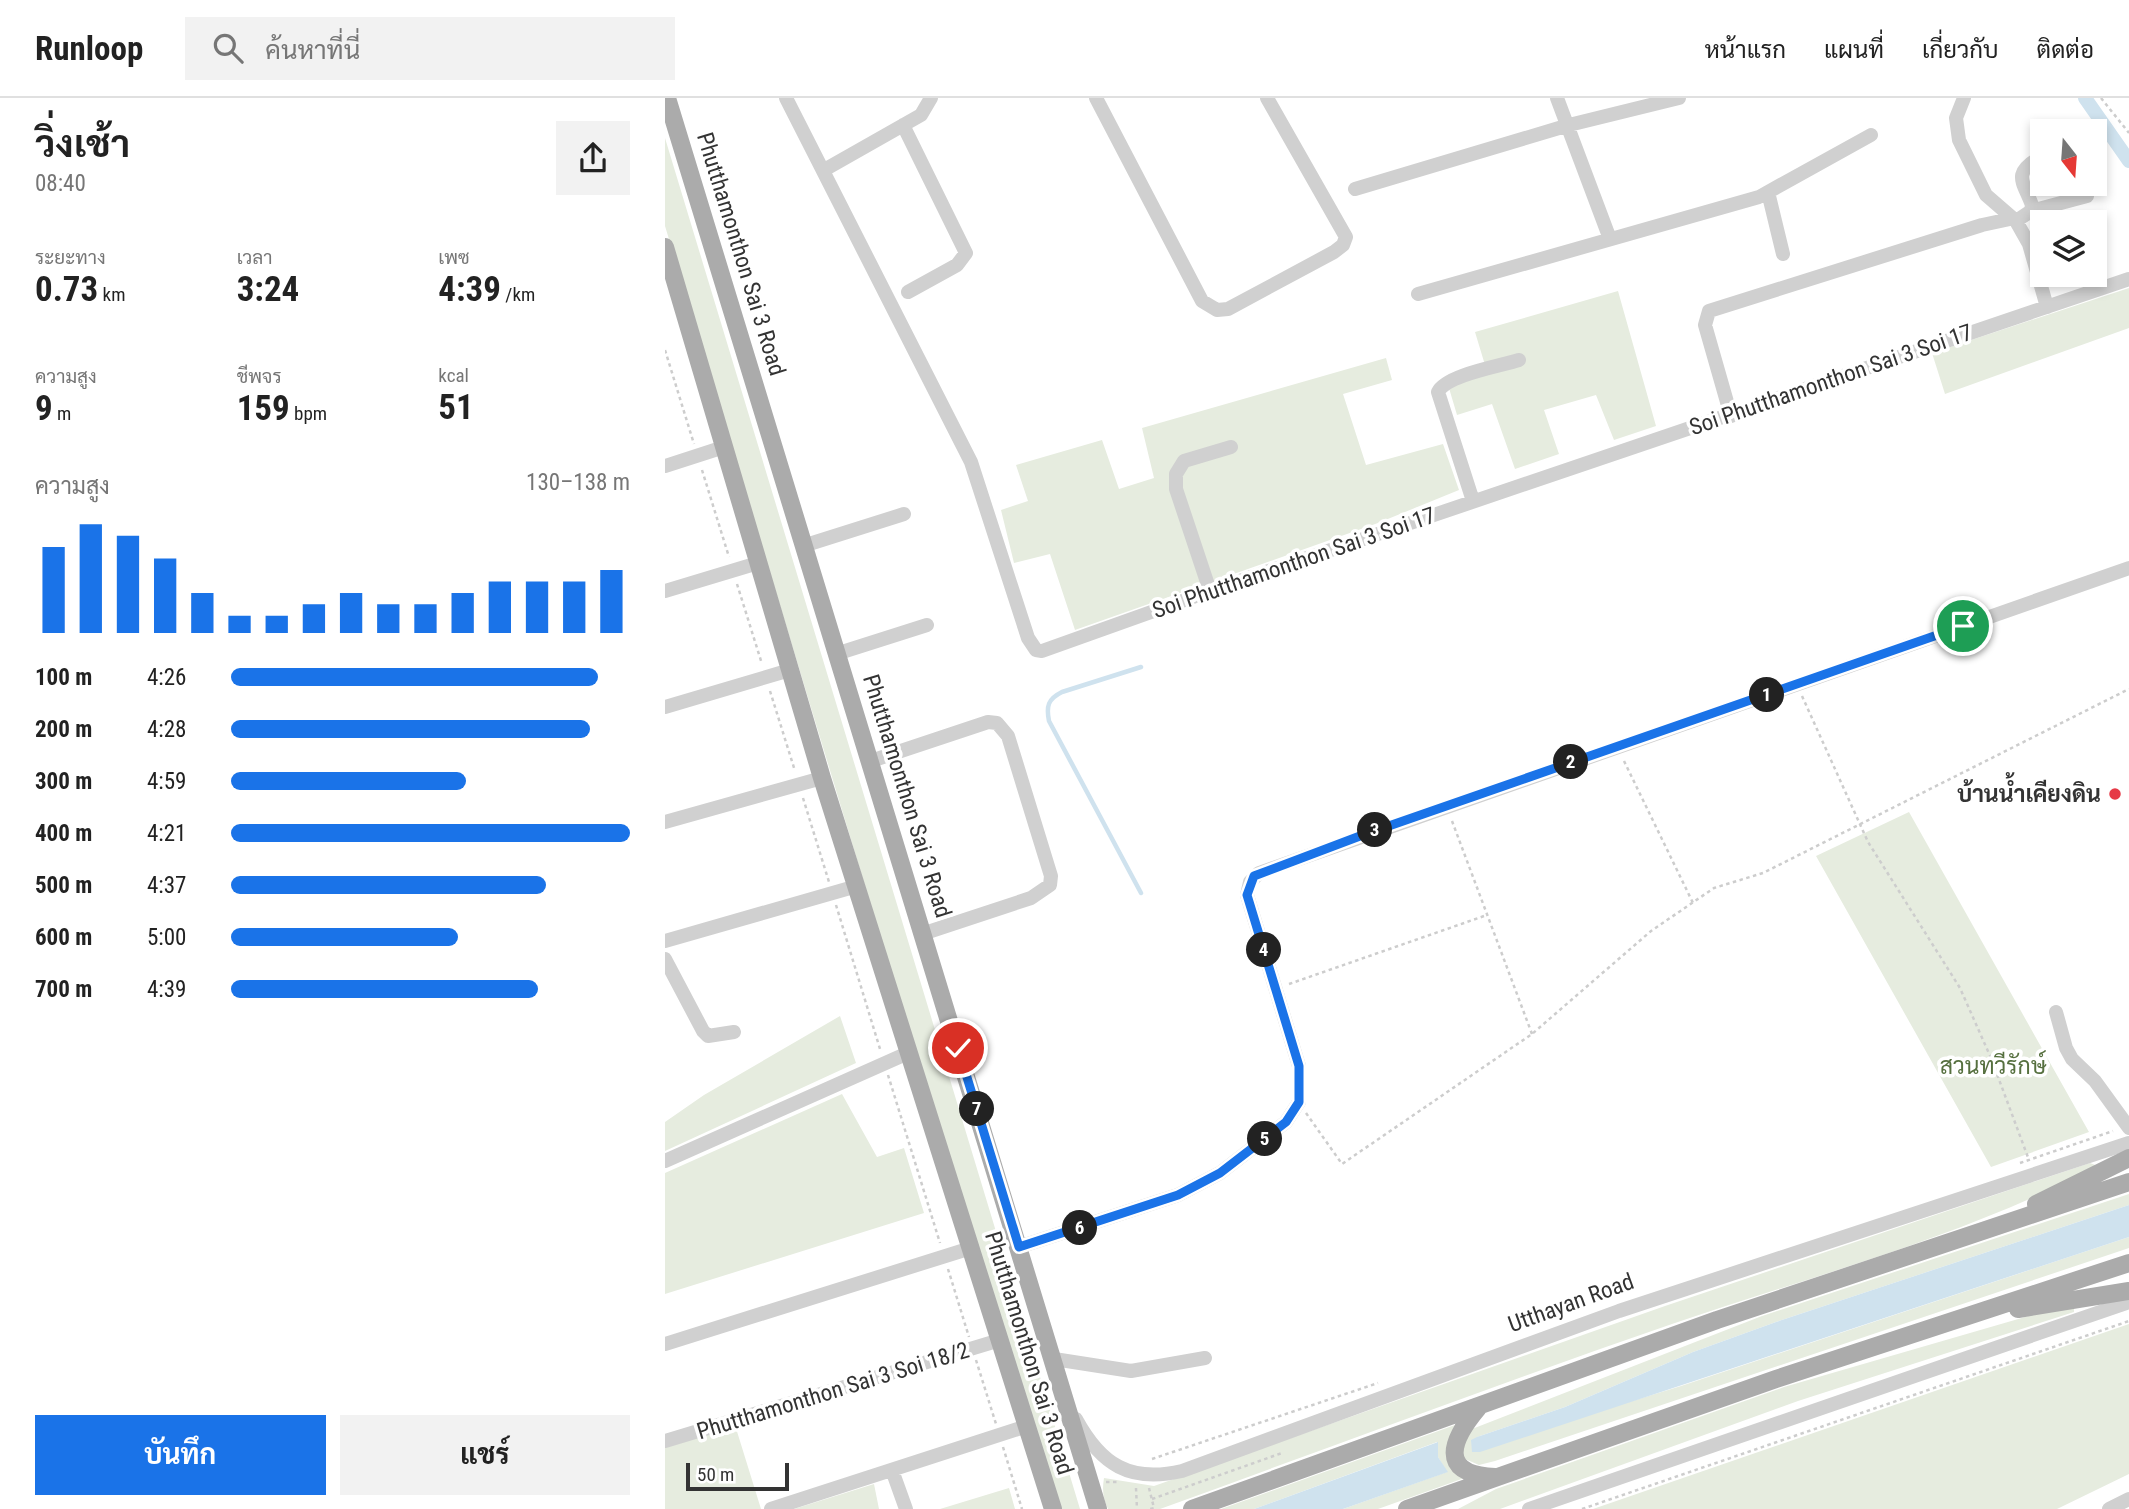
<!DOCTYPE html>
<html lang="th">
<meta charset="utf-8">
<style>
:root{--surface:#fff;--page:#f2f2f2;--text:#222;--muted:#767676;--line:#e0e0e0;--accent:#1a73e8}
body{margin:0;font-family:"Roboto Condensed",Sarabun,sans-serif;background:var(--page);color:var(--text);height:100vh;display:flex;flex-direction:column;font-size:26px;white-space:nowrap}
*{box-sizing:border-box;margin:0}
p{font-size:23px;color:var(--muted)}
.icon{flex:none;width:38px;height:38px;fill:none;stroke:currentColor;stroke-width:2;stroke-linecap:round;stroke-linejoin:round}
.map{position:relative;flex:1;overflow:hidden}
.panel{display:flex;flex-direction:column;background:var(--surface);width:665px}
.panel>*{flex:none}
.needle{width:46px;rotate:163deg}
.fabs{position:absolute;left:1365px;top:21px;display:grid;gap:14px}
.fabs a{display:grid;place-items:center;width:77px;height:77px;border-radius:0px;background:var(--surface);box-shadow:0 4px 10px #0003;font-size:35px}
.scale{position:absolute;left:21px;bottom:18px;width:103px;box-sizing:border-box;padding-left:7px;border:4px solid #333;border-top:0;font-size:19px;line-height:24px;white-space:nowrap;color:#333;-webkit-text-stroke:5px #fff;paint-order:stroke}
.pin{position:absolute;display:grid;place-items:center;width:60px;height:60px;color:#fff;margin:-30px;border:4px solid #fff;border-radius:50%;box-shadow:0 2px 7px #0007}
.km{position:absolute;width:35px;height:35px;margin:-18px;border-radius:50%;background:#222;color:#fff;font-size:19px;line-height:35px;text-align:center}
.round{display:grid;place-items:center;flex:none;width:74px;height:74px;border-radius:0px;background:var(--page)}
.summary{display:flex;align-items:center;justify-content:space-between;height:119px;padding:0 35px}
h1{font-size:38px;font-weight:700;line-height:52px}
.stats{display:grid;grid-template-columns:repeat(3,1fr);gap:10px;height:119px;padding:7px 35px}
.stats div{display:grid;align-content:center}
.stats b{font-size:35px;font-weight:700}
.stats small{font-size:19px;font-weight:400}
.stats p{font-size:19px}
.chart{height:196px;padding:14px 35px}
.chart p{display:flex;justify-content:space-between}
.chart svg{width:100%;height:126px;margin-top:7px;stroke:var(--accent);stroke-width:6}
.primary-button{display:flex;gap:14px;margin-top:auto;padding:14px 35px}
.primary-button a{flex:1;height:80px;border-radius:0px;background:var(--accent);color:#fff;font-size:28px;font-weight:700;line-height:80px;text-align:center}
.primary-button a+a{background:var(--page);color:var(--text)}
ul{padding:0 35px;list-style:none;font-size:23px}
li{display:grid;grid-template-columns:112px 84px 1fr;align-items:center;height:52px}
li i{height:18px;border-radius:9px;background:var(--accent)}
header{display:flex;align-items:center;gap:42px;box-sizing:border-box;height:98px;padding:0 35px;background:var(--surface);border-bottom:2px solid var(--line)}
header strong{font-size:33px}
nav{display:flex;gap:38px;margin-inline-start:auto;font-size:24px}
.search{width:490px;height:63px;background:var(--page);display:flex;align-items:center;gap:18px;box-sizing:border-box;padding:0 24px;border-radius:0px;color:var(--muted);font-size:26px}
main{display:flex;flex:1;min-height:0}
.map>svg:first-child{display:block}
.green{fill:#e6ecdf}
.water{fill:#cfe2ee}
.lines{fill:none;stroke-linecap:round;stroke-linejoin:round}
.stream{stroke:#cfe2ee;stroke-width:4.5}
.canal{stroke:#cfe2ee;stroke-width:14}
.path{stroke:#cdcdcd;stroke-width:2.5;stroke-dasharray:3.5 3.5;stroke-linecap:butt}
.minor{stroke:#d0d0d0;stroke-width:14}
.major{stroke:#ababab;stroke-width:18}
.route-casing{stroke:#fff;stroke-width:14}
.route{stroke:#1a73e8;stroke-width:9}
.poi-dot{fill:#e63946;stroke:#fff;stroke-width:2.5}
.labels{text-anchor:middle;dominant-baseline:central;stroke-width:7;stroke-linejoin:round;paint-order:stroke}
.street-label{font-size:23px;fill:#333;stroke:#fff}
.poi-label{font-size:23px;font-weight:bold;fill:#333;stroke:#fff;text-anchor:end}
.park-label{font-size:23px;fill:#56703f;stroke:#fff}
</style>
<header>
<strong>Runloop</strong>
<div class="search"><svg class="icon" aria-label="search" viewBox="0 0 24 24"><circle cx="10" cy="10" r="6"/><path d="M15 15l6 6"/></svg>ค้นหาที่นี่</div>
<nav><a>หน้าแรก</a><a>แผนที่</a><a>เกี่ยวกับ</a><a>ติดต่อ</a></nav>
</header>
<main>
<section class="panel">
<div class="summary"><div><h1>วิ่งเช้า</h1><p>08:40</p></div><a class="round"><svg class="icon" aria-label="share" viewBox="0 0 24 24"><path d="M12 15V3M7 8l5-5 5 5M5 13v7h14v-7"/></svg></a></div>
<div class="stats">
<div><p>ระยะทาง</p><b>0.73<small> km</small></b></div>
<div><p>เวลา</p><b>3:24</b></div>
<div><p>เพซ</p><b>4:39<small> /km</small></b></div>
</div>
<div class="stats">
<div><p>ความสูง</p><b>9<small> m</small></b></div>
<div><p>ชีพจร</p><b>159<small> bpm</small></b></div>
<div><p>kcal</p><b>51</b></div>
</div>
<div class="chart"><p><span>ความสูง</span>130–138 m</p>
<svg viewBox="0 0 160 44" preserveAspectRatio="none"><path d="M5 44V14M15 44V6M25 44V10M35 44V18M45 44V30M55 44V38M65 44V38M75 44V34M85 44V30M95 44V34M105 44V34M115 44V30M125 44V26M135 44V26M145 44V26M155 44V22"/></svg>
</div>
<ul>
<li><b>100 m</b>4:26<i style="width:92%"></i></li>
<li><b>200 m</b>4:28<i style="width:90%"></i></li>
<li><b>300 m</b>4:59<i style="width:59%"></i></li>
<li><b>400 m</b>4:21<i style="width:100%"></i></li>
<li><b>500 m</b>4:37<i style="width:79%"></i></li>
<li><b>600 m</b>5:00<i style="width:57%"></i></li>
<li><b>700 m</b>4:39<i style="width:77%"></i></li>
</ul>
<div class="primary-button"><a>บันทึก</a><a>แชร์</a></div>
</section>
<div class="map">
<svg width="1464" height="1411" viewBox="0 0 1464 1411">
<rect width="100%" height="100%" fill="#fff"/>
<path class="green" d="M0 40 415 1411H395L287 1075 0 128Z
M1464 190V230L1280 296 1267 255Z
M953 193 991 328 949 342 931 297 879 312 894 356 850 371 827 306 792 317 781 280 820 267 810 234Z
M721 260 727 282 678 296 701 367 778 346 794 392 713 425 410 532 385 456 349 465 336 412 363 403 351 367 437 342 454 391 489 380 477 330Z
M1244 714 1424 1034 1326 1069 1151 758Z
M175 918 191 965 0 1053V1024L39 997Z
M177 996 212 1059 239 1050 259 1115 0 1196V1075Z
M1425 1065 1433 1068C1300 1138 1150 1177 1007 1226 836 1285 666 1349 495 1411H443C438 1400 437 1392 439 1380L489 1388 1000 1208Z
M1464 1096V1107L1111 1224 1028 1254 900 1309 812 1339 912 1320 1016 1288 1464 1139V1150L830 1363 814 1367 800 1361 794 1350 807 1331 1097 1218Z
M1409 1210V1214L1133 1303 835 1411H793L831 1391 1119 1289 1367 1217Z
M1464 1226V1376L1392 1411H928Z
M70 1327 96 1411H0V1349Z
M790 1327 786 1335 805 1378 713 1411H678L782 1374 773 1359 772 1344 589 1411H556Z
M209 1386 214 1411H129Z
M344 1390 350 1411H275Z"/>
<path class="water" d="M1464 1107V1139L815 1354H807L806 1342 812 1339 900 1309 1028 1254 1111 1224Z
M773 1344V1359L783 1374 678 1411H589Z"/>
<g class="lines">
<path class="stream" d="M476 569 397 594C383 601 381 608 384 623L476 795"/>
<path class="canal" d="M1420 0 1464 63"/>
<path class="path" d="M1436 0 1464 35
M0 252 29 346
M37 372 64 459
M72 486 97 566
M105 593 130 673
M1137 598 1203 744 1295 890 1326 960 1364 1062
M959 663 1028 805
M138 700 164 784
M787 723 867 936
M171 807 215 951
M624 886 822 817
M223 977 275 1145
M641 1015 677 1066 867 936 986 833 1049 790 1098 775 1464 591
M1355 1065 1448 1033
M283 1171 304 1239
M311 1262 331 1326
M338 1349 357 1411
M487 1361 713 1285
M441 1384H453
M471 1390 472 1411
M484 1390 489 1410 485 1411
M487 1401 617 1355
M917 1411 1464 1223"/>
<path class="minor" d="M121 0 306 364 363 540 371 552 377 553 545 493 1464 181
M431 0 537 203 552 212 563 211 669 154 678 147 681 139 602 0
M892 0 945 141
M1299 0 1291 20 1294 42 1321 97 1351 123 1364 146 1382 209
M238 27 301 155 292 167 243 194
M159 72 256 17 266 0
M690 91 904 27 1014 0
M1103 94 1118 156
M1366 113 1422 98
M1351 123 1366 113 1367 107C1358 83 1347 76 1374 60
M753 196 1094 99 1206 37
M1066 318 1040 227 1044 213 1317 127 1345 121
M0 368 59 349
M808 403 773 294C781 277 835 268 854 262
M141 447 239 416
M0 493 93 465
M545 493 511 391V376L519 363 566 349
M174 555 262 527
M0 609 125 572
M206 663 323 624 332 625 343 638 386 778 385 787 366 800 257 836
M0 724 157 680
M0 843 192 788
M0 861 38 933 43 938 69 934
M1391 914 1401 950 1407 961 1430 983 1464 1030
M0 1063 243 955
M354 1149 513 1097 555 1075 621 1024 634 1004V968L582 797 585 784 594 775 1464 470
M0 1246 306 1150
M389 1261 466 1273 540 1260
M411 1321C436 1367 465 1385 517 1373L954 1213 1464 1045
M0 1343 335 1242
M227 1372 241 1411
M106 1411 362 1328
M864 1411 1464 1204
M1444 1411 1464 1401"/>
<path class="major" d="M2 0 433 1411
M0 149 157 680 388 1411
M1371 1106 1464 1060
M1353 1211 1464 1193
M813 1310C787 1341 771 1376 830 1379
M527 1411 1052 1222 1464 1084
M742 1411 1111 1281 1464 1165"/>
</g>
<g class="lines">
<defs>
<path id="route" d="M293 950 354 1149 513 1097 555 1075 621 1024 634 1004V968L582 797 589 778 695 738 1298 528"/>
</defs>
<use href="#route" class="route-casing"/>
<use href="#route" class="route"/>
</g>
<circle class="poi-dot" cx="1450" cy="696" r="7"/>
<g class="labels">
<g class="street-label">
<text transform="translate(76 156) rotate(73)">Phutthamonthon Sai 3 Road</text>
<text transform="translate(1166 282) rotate(-19)">Soi Phutthamonthon Sai 3 Soi 17</text>
<text transform="translate(629 465) rotate(-19)">Soi Phutthamonthon Sai 3 Soi 17</text>
<text transform="translate(242 698) rotate(73)">Phutthamonthon Sai 3 Road</text>
<text transform="translate(906 1205) rotate(-20)">Utthayan Road</text>
<text transform="translate(364 1255) rotate(73)">Phutthamonthon Sai 3 Road</text>
<text transform="translate(168 1293) rotate(-17)">Phutthamonthon Sai 3 Soi 18/2</text>
</g>
<g class="poi-label">
<text x="1436" y="696">บ้านน้ำเคียงดิน</text>
</g>
<g class="park-label">
<text x="1328" y="968">สวนทวีรักษ์</text>
</g>
</g>
</svg>
<div class="fabs">
<a><svg class="needle" viewBox="-14 -14 28 28"><path d="M0-13l5 13h-10z" fill="#e53935"/><path d="M0 13l5-13h-10z" fill="#767676"/></svg></a>
<a><svg class="icon" aria-label="layers" viewBox="0 0 24 24"><path d="M12 4l9 5-9 5-9-5zM3 14l9 5 9-5"/></svg></a>
</div>
<div class="scale">50 m</div>
<div class="pin" style="left:1298px;top:528px;background:#1e9e55"><svg class="icon" aria-label="arrive" viewBox="0 0 24 24"><path d="M6 21V4h12l-3 4 3 4H6"/></svg></div>
<div class="pin" style="left:293px;top:950px;background:#d93025"><svg class="icon" aria-label="check" viewBox="0 0 24 24"><path d="M5 12l5 5 9-10"/></svg></div>
<b class="km" style="left:1102px;top:597px">1</b>
<b class="km" style="left:906px;top:664px">2</b>
<b class="km" style="left:710px;top:732px">3</b>
<b class="km" style="left:599px;top:852px">4</b>
<b class="km" style="left:600px;top:1041px">5</b>
<b class="km" style="left:415px;top:1130px">6</b>
<b class="km" style="left:312px;top:1011px">7</b>
</div>
</main>
